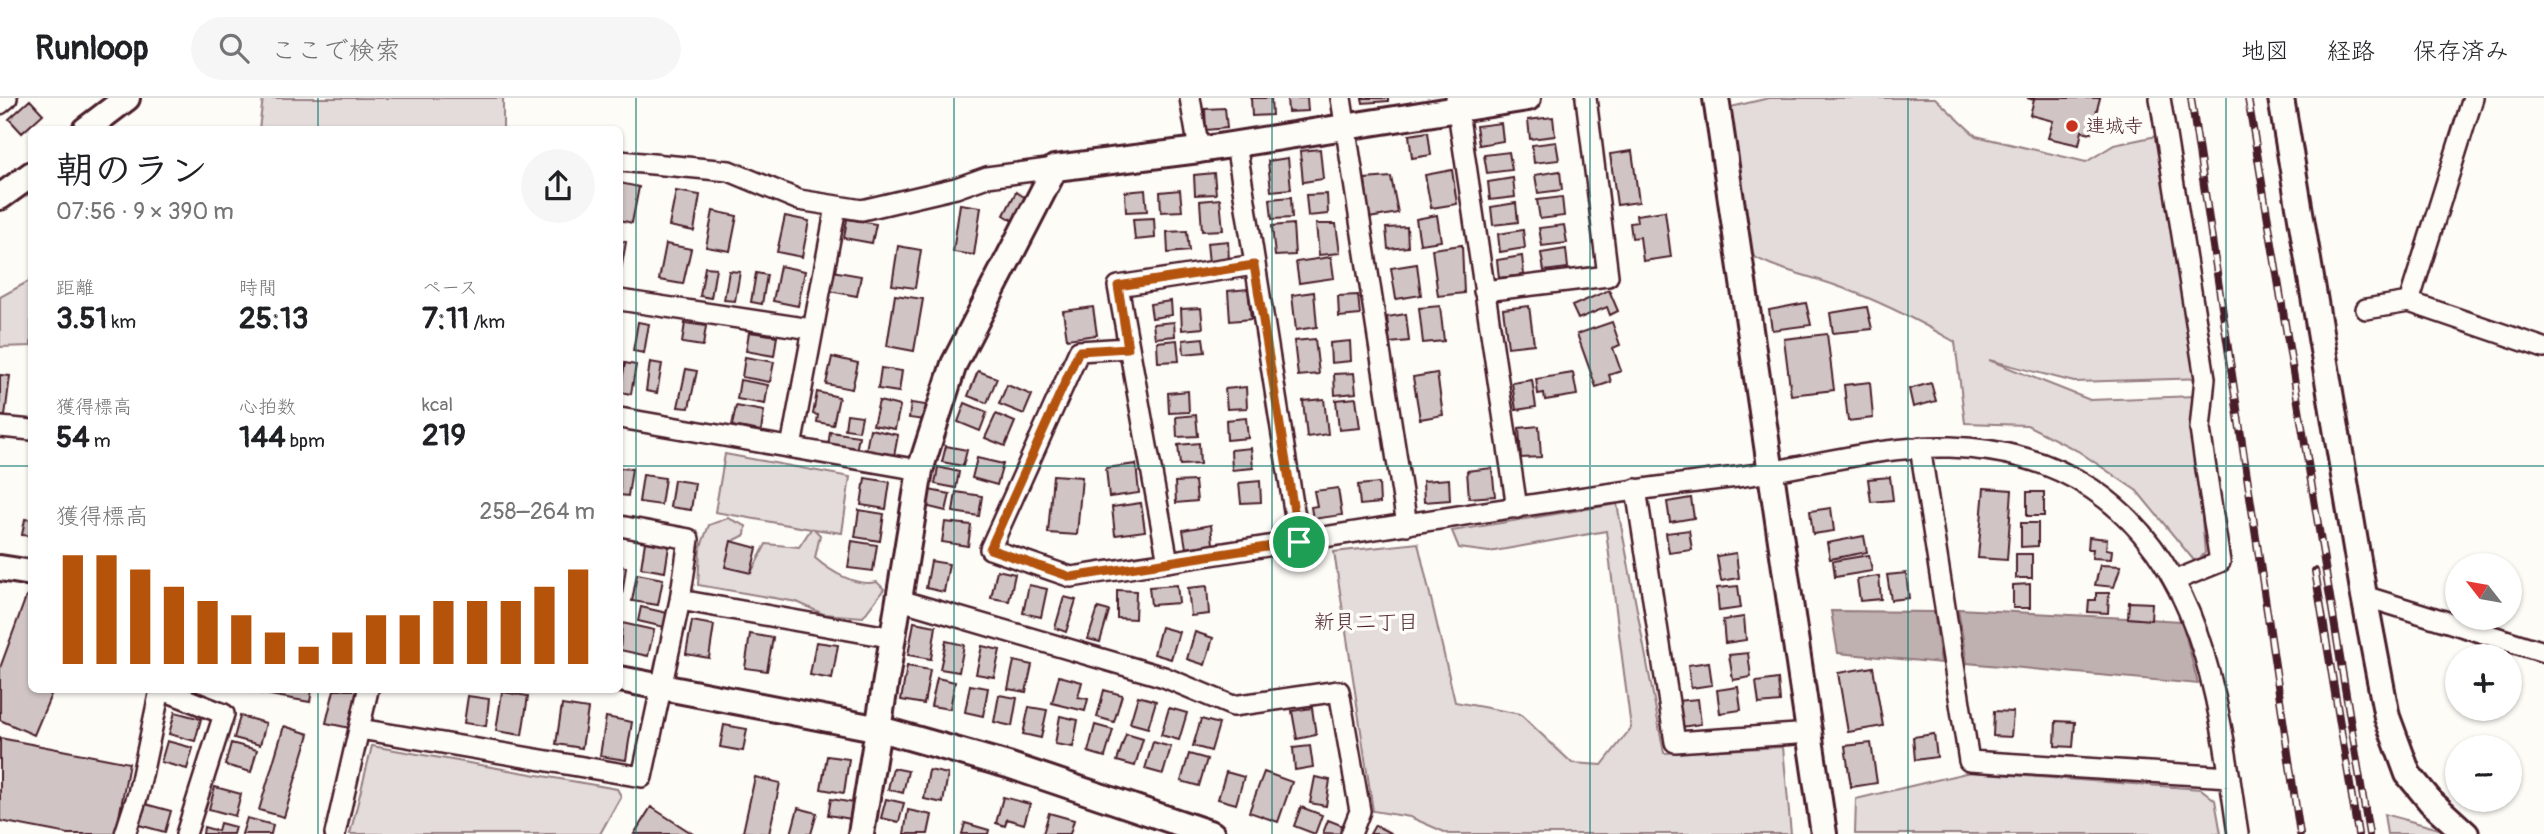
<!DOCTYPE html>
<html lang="ja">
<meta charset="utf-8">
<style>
:root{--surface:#fff;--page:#f6f6f6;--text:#202124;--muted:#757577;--line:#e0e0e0;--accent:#b45309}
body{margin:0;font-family:Pangolin,"Klee One",sans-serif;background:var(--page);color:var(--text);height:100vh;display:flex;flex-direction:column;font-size:26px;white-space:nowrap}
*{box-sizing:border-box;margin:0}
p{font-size:23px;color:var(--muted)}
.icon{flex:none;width:38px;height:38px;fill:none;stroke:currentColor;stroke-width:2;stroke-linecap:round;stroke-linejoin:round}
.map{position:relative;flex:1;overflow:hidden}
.side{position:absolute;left:28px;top:28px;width:595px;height:567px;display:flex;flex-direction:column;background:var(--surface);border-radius:10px;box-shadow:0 2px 5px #0004}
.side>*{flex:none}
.needle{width:46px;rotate:301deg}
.buttons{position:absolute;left:2445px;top:455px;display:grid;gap:14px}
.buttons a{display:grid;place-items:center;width:77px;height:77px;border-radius:50%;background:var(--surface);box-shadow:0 2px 5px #0004;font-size:35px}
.pin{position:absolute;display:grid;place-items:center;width:60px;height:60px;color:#fff;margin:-30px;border:4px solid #fff;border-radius:50%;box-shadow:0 2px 7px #0007}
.round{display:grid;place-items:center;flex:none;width:74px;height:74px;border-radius:37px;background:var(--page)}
.summary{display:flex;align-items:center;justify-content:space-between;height:119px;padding:0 28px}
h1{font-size:38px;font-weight:800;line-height:52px}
.figures{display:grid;grid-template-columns:repeat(3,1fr);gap:10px;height:119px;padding:7px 28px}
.figures div{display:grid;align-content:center}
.figures b{font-size:30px;font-weight:800}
.figures small{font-size:19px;font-weight:400}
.figures p{font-size:19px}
.chart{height:196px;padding:14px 28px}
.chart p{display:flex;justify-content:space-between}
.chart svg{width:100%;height:126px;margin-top:7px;stroke:var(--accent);stroke-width:6}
header{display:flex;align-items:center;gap:42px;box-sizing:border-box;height:98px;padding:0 35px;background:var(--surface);border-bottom:2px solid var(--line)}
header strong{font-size:33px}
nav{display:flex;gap:38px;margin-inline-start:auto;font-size:24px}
.search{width:490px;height:63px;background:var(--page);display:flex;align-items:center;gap:18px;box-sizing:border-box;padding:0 24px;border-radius:38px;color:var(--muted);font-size:26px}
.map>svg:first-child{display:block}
.green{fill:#e3dcda;stroke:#967e82;stroke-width:2}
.water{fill:#c0b1b1;stroke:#91777b;stroke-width:2}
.building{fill:#d0c5c4;stroke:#4a1f2b;stroke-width:2}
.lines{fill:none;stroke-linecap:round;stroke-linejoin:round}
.minor-casing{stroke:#4a1f2b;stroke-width:24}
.tertiary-casing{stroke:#4a1f2b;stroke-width:30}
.minor{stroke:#fdfcf7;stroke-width:19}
.tertiary{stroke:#fdfcf7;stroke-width:24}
.rail-casing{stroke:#4a1f2b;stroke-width:8}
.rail{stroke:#fdfcf7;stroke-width:5;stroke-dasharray:16;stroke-linecap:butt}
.route-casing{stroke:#fff;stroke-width:14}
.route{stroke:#b45309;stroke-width:9}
.grid{fill:none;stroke:#0f766e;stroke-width:2;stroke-opacity:0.55}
.poi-dot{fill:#c8321e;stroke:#fdfcf7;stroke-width:2.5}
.labels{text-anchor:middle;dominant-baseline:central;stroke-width:7;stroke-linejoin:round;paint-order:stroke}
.poi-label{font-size:19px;fill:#4a1f2b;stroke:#fdfcf7;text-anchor:start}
.neighbourhood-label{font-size:21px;fill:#4a1f2b;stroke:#fdfcf7}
</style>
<header>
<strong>Runloop</strong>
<div class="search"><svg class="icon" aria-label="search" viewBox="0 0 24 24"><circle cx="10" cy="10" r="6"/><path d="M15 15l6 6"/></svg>ここで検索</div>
<nav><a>地図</a><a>経路</a><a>保存済み</a></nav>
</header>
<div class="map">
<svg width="2544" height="736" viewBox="0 0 2544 736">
<rect width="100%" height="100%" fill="#fdfcf7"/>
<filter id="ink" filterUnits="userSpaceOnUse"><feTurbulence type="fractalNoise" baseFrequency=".0143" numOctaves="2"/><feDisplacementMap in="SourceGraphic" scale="14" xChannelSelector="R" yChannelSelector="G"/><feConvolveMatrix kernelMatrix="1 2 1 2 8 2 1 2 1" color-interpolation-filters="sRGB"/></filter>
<g filter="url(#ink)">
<path class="green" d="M263 0H503V31H259Z
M1769 0H1935L1976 38 2086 64 2114 47 2166 36 2205 280 2074 284 1989 262 2090 302 2195 298 2194 330 2205 455 2196 465 2137 393 2078 353 2027 327 1965 325 1955 244C1917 222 1878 202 1837 188 1798 174 1773 172 1737 149L1718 12Z
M31 182V248L0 249V199Z
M725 356 850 379 842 435 814 431 820 437 815 460C831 474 856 489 877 484L884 491 863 519 823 516 797 504 698 487 700 451 709 427 728 420 746 428 745 437 731 444 751 475 766 446 799 449 811 431 715 414Z
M1617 406 1664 655 1783 649 1791 736H1449L1410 719 1373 713 1334 454 1418 445 1455 604 1520 616 1572 665 1602 667 1631 630 1606 433 1489 454 1459 450 1452 433Z
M372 648 617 691 621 698 600 736H350Z
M1970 674 2201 691 2215 702 2221 736H1855L1856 701Z
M2384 716 2458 736H2387Z"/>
<path class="water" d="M1958 511 2182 523 2198 586 1967 565Z
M1831 513 1934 514 1941 565 1838 555Z"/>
<path class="building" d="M1251 0H1271L1272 17 1252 18Z
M1287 0H1307L1308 13 1288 14Z
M1362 0H1388V3L1363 5Z
M2027 0H2100L2091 35 2082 33 2079 47 2048 40 2053 23 2030 17 2034 2Z
M30 2 43 16 22 35 9 21Z
M1225 10 1227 30 1206 32 1205 11Z
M1553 19 1555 38 1530 41 1528 22Z
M1501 25 1503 43 1479 47 1476 28Z
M1428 34 1431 57 1412 60 1409 37Z
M1556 44 1559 62 1534 65 1532 47Z
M1320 51 1323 81 1303 84 1300 53Z
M1632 53 1639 104 1617 107 1610 56Z
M1509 54 1512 72 1487 75 1484 57Z
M1288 60 1291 91 1271 93 1268 63Z
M1452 72 1457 106 1431 110 1425 77Z
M1560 73 1562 92 1538 95 1535 77Z
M1214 75 1216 96 1195 97 1194 77Z
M1391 79 1398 115 1369 120 1365 81Z
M1513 80 1515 99 1490 102 1488 84Z
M620 85 639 89 632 125 620 122Z
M1145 92 1147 113 1126 114 1125 94Z
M1180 92 1182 113 1161 114 1160 94Z
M676 93 700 97 694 133 669 128Z
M1016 94 1026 100 1014 123 1004 117Z
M1327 96 1328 116 1308 118 1306 97Z
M1291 99 1292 120 1272 121 1270 101Z
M1562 99 1564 118 1540 121 1537 102Z
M1220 101 1223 132 1202 133 1200 103Z
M1516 105 1518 124 1493 127 1491 109Z
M960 106 981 109 974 157 953 154Z
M713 113 737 118 730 153 706 149Z
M1665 113 1671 159 1643 163 1640 139 1632 140 1630 125 1637 124 1636 117Z
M1437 117 1441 143 1420 146 1416 121Z
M785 118 809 123 802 159 777 154Z
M1154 120 1155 140 1135 142 1133 121Z
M847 121 876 126 872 145 844 140Z
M1293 126 1295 157 1275 158 1272 128Z
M1316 126H1336L1340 155 1319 157Z
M1564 127 1567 145 1542 148 1539 130Z
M1407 129 1408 149 1388 151 1386 130Z
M1523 132 1525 150 1500 154 1498 136Z
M1187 133 1189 153 1168 155 1167 134Z
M620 143 626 144 620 178Z
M1228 143 1229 164 1209 165 1207 145Z
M666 146 691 151 683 186 659 182Z
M1462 147 1464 195 1438 198 1432 151Z
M898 148 921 152 915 190 892 187Z
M1566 151 1568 170 1544 173 1541 155Z
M1522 158 1524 177 1499 180 1497 162Z
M1331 159 1334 180 1299 185 1296 164Z
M1417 166 1421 197 1396 201 1391 170Z
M780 168 805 173 798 208 773 203Z
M705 169 716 170 711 200 700 198Z
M729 173 740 174 735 203 724 202Z
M832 173 861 178 857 198 829 193Z
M756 175 767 177 762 206 751 204Z
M1248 191 1251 221 1230 223 1228 193Z
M1609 192 1618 213 1610 217 1607 209 1578 221 1572 208Z
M1314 194 1317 229 1296 232 1292 197Z
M895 197 923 201 914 253 887 248Z
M1358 197 1360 217 1339 219 1338 198Z
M1171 203 1172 217 1152 220 1150 206Z
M1806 205 1811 227 1772 232 1769 212Z
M1440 208 1444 243 1423 245 1419 210Z
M1529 208 1534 246 1508 249 1503 211Z
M1093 209 1097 237 1067 241 1063 213Z
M1867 209 1872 231 1833 235 1830 215Z
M1201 210 1203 230 1182 232 1181 211Z
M1406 216 1409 243 1390 245 1387 219Z
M638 224 649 226 644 255 633 253Z
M1174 224 1175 238 1155 240 1153 226Z
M1612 224 1620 247 1613 250 1621 273 1609 277 1611 284 1596 289 1577 236Z
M685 225 706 228 703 248 682 245Z
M749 234 777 238 774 258 746 253Z
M1827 236 1834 292 1791 297 1784 241Z
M1203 240 1205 254 1184 256 1183 242Z
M1315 241 1319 276 1298 278 1294 243Z
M1177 242 1179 263 1158 264 1157 244Z
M1350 243 1351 263 1331 265 1330 245Z
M745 259 774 264 770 284 742 279Z
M832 259 858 265 852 291 826 286Z
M650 264 662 266 657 295 646 293Z
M625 265 636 267 631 296 620 294Z
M881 270 902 273 899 294 878 291Z
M686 271 697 273 689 310 678 309Z
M978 273 997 280 987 305 968 298Z
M1354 275 1356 295 1335 297 1334 276Z
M1437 275 1443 317 1420 321 1413 279Z
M1573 275 1577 297 1545 302 1544 295 1538 296 1536 281Z
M0 277 10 278 5 318H0Z
M740 282 768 287 765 306 737 301Z
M1532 282 1536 309 1516 312 1512 285Z
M1870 284 1873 320 1848 323 1844 287Z
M1931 285 1936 303 1913 309 1909 291Z
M1007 287 1032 297 1024 316 999 306Z
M1246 289 1247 310 1227 311 1225 291Z
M1188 293 1189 314 1169 315 1168 295Z
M817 294 839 299 833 327 817 324 818 317 813 316Z
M1356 300 1360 330 1339 332 1336 302Z
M1324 301 1328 336 1307 339 1303 303Z
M879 303 900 308 895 331 873 327Z
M911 305 926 307 924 322 909 320Z
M965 305 987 314 980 333 958 324Z
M736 308 764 313 761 333 732 328Z
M847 316 862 318 859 333 845 331Z
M996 316 1015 324 1005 348 985 340Z
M1196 317 1198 338 1177 339 1176 319Z
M1246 320 1248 340 1227 342 1226 322Z
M1539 328 1541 359 1521 360 1519 330Z
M870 331 898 337 894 358 866 352Z
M830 334 859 338 856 354 828 349Z
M1199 345 1200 366 1180 367 1178 347Z
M946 348 967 352 963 368 942 364Z
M1251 350 1253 370 1232 372 1231 352Z
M977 360 1003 366 997 387 972 380Z
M1136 366 1139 395 1109 399 1106 370Z
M938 369 959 374 956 390 935 386Z
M620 370 632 371 628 398 620 397Z
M1492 370 1495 398 1469 400 1467 373Z
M643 377 665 380 661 407 639 404Z
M1053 377 1082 379 1077 437 1048 435Z
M1890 379 1893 402 1871 404 1868 381Z
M865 380 890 384 886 411 861 407Z
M1449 381 1450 402 1424 404 1423 383Z
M674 382 695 385 691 412 670 409Z
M1195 383 1197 403 1176 405 1175 384Z
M1260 383 1261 404 1241 405 1239 385Z
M1379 385 1380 405 1360 407 1358 387Z
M1338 390 1342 417 1313 421 1311 409 1317 408 1314 393Z
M1984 390 2012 392 2007 462 1978 460Z
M929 392 950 396 946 413 925 408Z
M956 394 982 398 979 418 953 414Z
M2027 394H2044V418H2027Z
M1691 400 1694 420 1670 424 1667 404Z
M1141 405 1145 433 1115 437 1112 409Z
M1831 410 1834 433 1813 436 1810 413Z
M859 412 884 416 880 443 855 439Z
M25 421 32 422V438L22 437Z
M945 424 971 427 968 448 942 444Z
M2021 425H2038V448L2021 449Z
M1211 427 1213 446 1186 450 1183 432Z
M1689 432 1692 452 1669 455 1666 435Z
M1864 438 1867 454 1830 461 1827 445Z
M2089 439 2107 441 2106 451 2112 452 2111 461 2092 460 2093 451H2088Z
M731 443 757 450 751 475 725 469Z
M852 443 877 447 873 473 848 470Z
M645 444 669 448 665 474 641 470Z
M1736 455 1739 480 1721 483 1717 458Z
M2016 456H2032V480H2016Z
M1869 457 1872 473 1835 479 1833 463Z
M931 463 949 466 944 494 926 490Z
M2100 467 2121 468 2114 489 2095 487Z
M620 468 626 469 620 512Z
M997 472 1015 476 1009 503 991 500Z
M1906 475 1909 500 1891 502 1887 477Z
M637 476 663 481 658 507 632 503Z
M1879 478 1881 501 1860 503 1857 481Z
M2030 486V510H2013V487Z
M1029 487 1047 491 1041 519 1023 515Z
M1177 487 1179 505 1151 507 1149 489Z
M1207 488 1209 516 1191 518 1188 490Z
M1738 488 1741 510 1719 513 1717 490Z
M1117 492 1136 493 1135 521 1117 520Z
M2096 495H2109L2108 515 2088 514 2089 502H2096Z
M26 499 32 501V592H53L34 637 0 622V570Z
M1064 499 1076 502 1066 534 1055 530Z
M2129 504 2152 505 2151 522 2128 520Z
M641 509 667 515 664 529 638 523Z
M1098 510 1109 513 1100 544 1088 541Z
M1744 519 1746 542 1725 545 1723 522Z
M692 523 714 527 709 560 686 556Z
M914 524 936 528 931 561 908 557Z
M622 525 654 532 648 558 620 552Z
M1161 529 1179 534 1171 561 1154 556Z
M1195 534 1213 540 1205 567 1187 561Z
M750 536 773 540 767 573 745 570Z
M946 543 964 547 959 574 940 571Z
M816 544 838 547 832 581 810 577Z
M982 548 1000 552 994 579 976 576Z
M1748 555 1751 579 1733 582 1729 557Z
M1014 563 1032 567 1026 594 1008 591Z
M1709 564 1712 587 1691 590 1688 567Z
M907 568 930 572 924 606 901 602Z
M1873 569 1883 628 1848 634 1838 575Z
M1059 578 1082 584 1078 599 1088 601 1085 613 1052 605Z
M937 580 955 584 950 611 931 608Z
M1778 581 1780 604 1759 606 1756 584Z
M970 587 988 590 983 618 965 614Z
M1738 589 1741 612 1720 615 1717 592Z
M242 592H312L310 604Z
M334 592H359L350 630 326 625Z
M1104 592 1122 597 1114 624 1097 619Z
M502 594 528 598 522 637 496 633Z
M999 597 1017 600 1012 628 994 624Z
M468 598 489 601 486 628 464 625Z
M1138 598 1156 603 1148 630 1130 625Z
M1698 601 1701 626 1681 629 1677 603Z
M562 607 588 611 582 650 556 646Z
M1029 609 1047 612 1041 640 1023 636Z
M1169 610 1187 615 1179 642 1161 637Z
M1312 610 1316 637 1297 641 1292 613Z
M1994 613 2013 614 2011 639 1993 638Z
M175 614 201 621 195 643 169 636Z
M240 618 266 625 260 647 234 640Z
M1060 618 1078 622 1073 649 1055 646Z
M606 619 632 624 626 662 600 658Z
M1201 621 1219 626 1211 653 1193 648Z
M2056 623 2075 624 2073 649 2055 648Z
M724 627 747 631 743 653 720 649Z
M1095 627 1113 632 1105 659 1088 654Z
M284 628 309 636 284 719 259 712Z
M1126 636 1143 641 1135 668 1117 663Z
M1934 636 1937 659 1915 662 1913 639Z
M0 640 129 665 116 736H68L0 723Z
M167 643 193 650 187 671 161 664Z
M1153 644 1171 649 1163 676 1145 671Z
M231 645 257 652 251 674 225 667Z
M1871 645 1877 685 1851 689 1845 648Z
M1310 648 1313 669 1295 672 1293 650Z
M1189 656 1207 661 1199 688 1181 683Z
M827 658 849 661 844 695 821 691Z
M893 670 908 673 903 695 888 691Z
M929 672 948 676 943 705 924 701Z
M1226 674 1244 679 1236 706 1218 701Z
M1264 674 1292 684 1278 724 1249 714Z
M755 679 780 685 769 736 743 734Z
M1315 679 1330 682 1326 708 1310 705Z
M215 689 241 696 235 718 209 711Z
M1003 699 1030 706 1024 726 1007 721 1005 728 996 725Z
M831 701 854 705 851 721 828 717Z
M886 701 904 705 899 724 881 720Z
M145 706 171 713 165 734 139 727Z
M651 709 693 736H634Z
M1301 709 1322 717 1315 736 1294 728Z
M798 710 817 715 811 736H791Z
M908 712 932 717 928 736H904Z
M1049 715 1074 722 1070 736H1043Z
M247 720 273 727 271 736H242Z
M1328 722 1346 729 1343 736 1323 735Z
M220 725 235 729 233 736H203L204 729 218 733Z
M965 725 989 732 988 736H962Z
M1375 727 1392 736H1370Z"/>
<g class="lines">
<defs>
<path id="minor" d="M1190 0 1199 52
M1341 0 1407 427
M1456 0 1517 410
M2160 0 2205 280 2200 331 2220 464 2176 482
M0 6 7 0
M1236 46 1299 444
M620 63 729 73 799 102 862 112 956 90 987 79 1055 70
M1484 193 1608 178 1586 0
M620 202 811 231
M2409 204 2473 0
M2366 211 2409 204 2544 250
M1127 250 1079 253 990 451 1071 479C1293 445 1514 406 1737 379 1807 370 1879 347 1950 349 2002 351 2048 362 2092 391 2205 466 2220 613 2238 736
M620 320 920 372
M0 329 32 332
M791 349 836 109
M1920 349 1969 663 2230 679
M1636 391 1675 644 1812 635
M1168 464 1118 188 1254 167
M2364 498 2544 554
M680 502 894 540
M900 502 1164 579 1233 608 1339 593 1360 713 1351 736
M163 592 224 616 186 736
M360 631 642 679 680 502 689 441 620 428
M125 736 138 696 160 592
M335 736 368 592"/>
<path id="tertiary" d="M1716 0 1824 736
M2281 0 2364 498 2387 619 2408 676 2431 704 2466 736
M85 32 127 0
M0 99 32 76
M0 470 32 475
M620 581 880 631 1008 667 1212 736
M861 736 920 372 954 266 1055 70 1199 52 1528 0"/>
</defs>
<use href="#minor" class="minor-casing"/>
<use href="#tertiary" class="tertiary-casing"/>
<use href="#minor" class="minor"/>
<use href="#tertiary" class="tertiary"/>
<defs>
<path id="rail" d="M2191 0 2300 736
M2248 0 2369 736
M2315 473 2358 736"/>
</defs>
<use href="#rail" class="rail-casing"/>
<use href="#rail" class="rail"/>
</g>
</g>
<g class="lines" filter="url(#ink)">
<defs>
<path id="route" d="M1254 167 1299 444 1071 479 990 451 1079 253 1128 250 1118 188Z"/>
</defs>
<use href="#route" class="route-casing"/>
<use href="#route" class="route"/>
</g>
<path class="grid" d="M318 0V32M636 0V736M954 0V736M1272 0V736M1590 0V736M1908 0V736M2226 0V736M0 368H32M620 368H2544M318 592V736"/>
<circle class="poi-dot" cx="2072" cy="28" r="7"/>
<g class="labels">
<g class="poi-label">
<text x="2086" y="28">連城寺</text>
</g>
<g class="neighbourhood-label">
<text x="1366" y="524">新貝二丁目</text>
</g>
</g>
</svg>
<div class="buttons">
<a><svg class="needle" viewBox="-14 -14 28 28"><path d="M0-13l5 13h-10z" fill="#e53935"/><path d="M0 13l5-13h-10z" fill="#757577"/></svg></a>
<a>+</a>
<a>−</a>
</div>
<div class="pin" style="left:1299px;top:444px;background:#1e9e55"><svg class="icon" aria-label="arrive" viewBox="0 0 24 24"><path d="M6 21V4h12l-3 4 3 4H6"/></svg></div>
<section class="side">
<div class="summary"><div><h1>朝のラン</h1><p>07:56 · 9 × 390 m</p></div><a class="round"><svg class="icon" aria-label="share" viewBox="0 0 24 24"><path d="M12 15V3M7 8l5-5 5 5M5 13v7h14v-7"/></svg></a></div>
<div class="figures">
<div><p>距離</p><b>3.51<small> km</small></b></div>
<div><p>時間</p><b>25:13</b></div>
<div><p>ペース</p><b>7:11<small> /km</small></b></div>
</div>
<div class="figures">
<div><p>獲得標高</p><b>54<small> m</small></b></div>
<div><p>心拍数</p><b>144<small> bpm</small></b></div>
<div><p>kcal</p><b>219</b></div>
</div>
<div class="chart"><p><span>獲得標高</span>258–264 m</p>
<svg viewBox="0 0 160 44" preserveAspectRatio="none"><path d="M5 44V6M15 44V6M25 44V11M35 44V17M45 44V22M55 44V27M65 44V33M75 44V38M85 44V33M95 44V27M105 44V27M115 44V22M125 44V22M135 44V22M145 44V17M155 44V11"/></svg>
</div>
</section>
</div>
